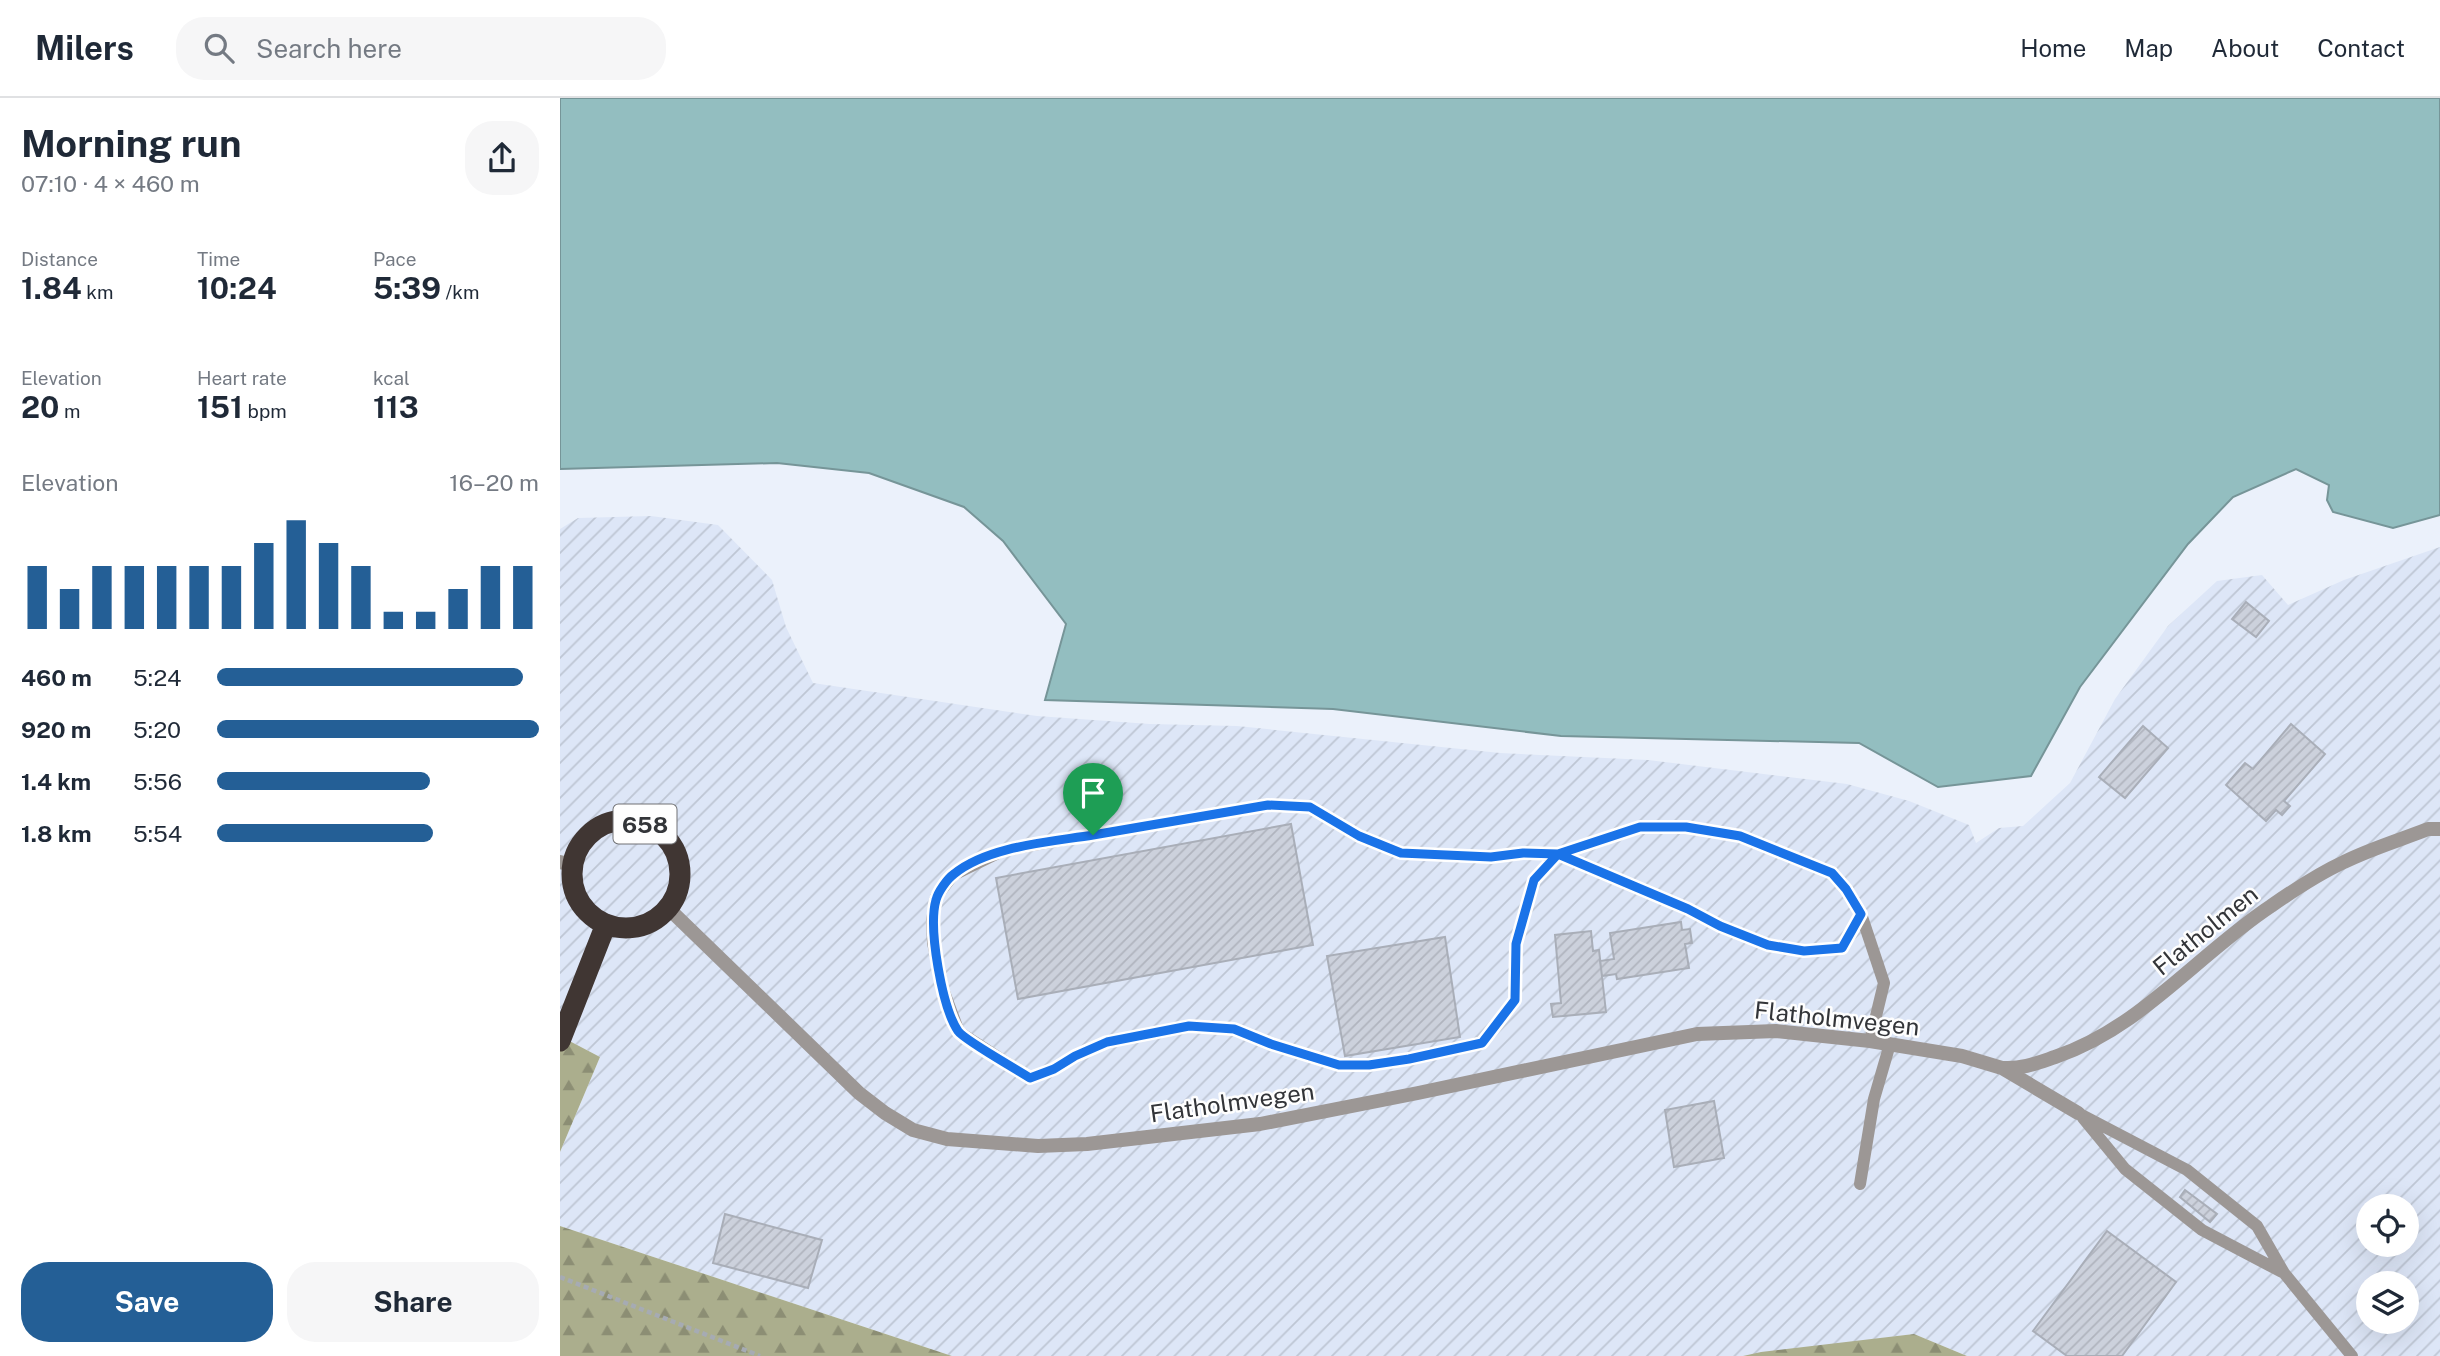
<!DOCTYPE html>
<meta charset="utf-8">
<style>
:root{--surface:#fff;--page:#f6f6f7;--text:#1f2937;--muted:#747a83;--line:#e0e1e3;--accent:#245f96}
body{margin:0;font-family:"Public Sans",sans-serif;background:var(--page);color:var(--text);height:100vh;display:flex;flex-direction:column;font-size:26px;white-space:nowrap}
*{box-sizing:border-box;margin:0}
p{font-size:23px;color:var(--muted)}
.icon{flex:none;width:38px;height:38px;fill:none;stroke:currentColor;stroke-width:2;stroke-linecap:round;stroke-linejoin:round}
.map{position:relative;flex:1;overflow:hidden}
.drawer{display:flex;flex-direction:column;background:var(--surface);width:560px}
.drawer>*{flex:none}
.fabs{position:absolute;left:1796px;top:1096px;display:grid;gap:14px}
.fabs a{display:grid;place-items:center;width:63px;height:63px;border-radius:50%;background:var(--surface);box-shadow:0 7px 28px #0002;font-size:35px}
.pin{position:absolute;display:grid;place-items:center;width:60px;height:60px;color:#fff;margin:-72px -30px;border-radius:50% 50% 50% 0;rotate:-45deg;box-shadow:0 0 7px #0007}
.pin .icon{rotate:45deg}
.round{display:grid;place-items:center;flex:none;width:74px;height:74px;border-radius:28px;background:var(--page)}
.summary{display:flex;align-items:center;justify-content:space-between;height:119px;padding:0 21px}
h1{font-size:38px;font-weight:700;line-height:52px}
.stats{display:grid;grid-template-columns:repeat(3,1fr);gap:10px;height:119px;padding:7px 21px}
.stats div{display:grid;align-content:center}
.stats b{font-size:30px;font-weight:700}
.stats small{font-size:19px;font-weight:400}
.stats p{font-size:19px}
.chart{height:196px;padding:14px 21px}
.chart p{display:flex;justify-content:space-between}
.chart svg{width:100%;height:126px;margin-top:7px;stroke:var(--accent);stroke-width:6}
.primary-button{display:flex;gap:14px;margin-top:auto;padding:14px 21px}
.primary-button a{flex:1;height:80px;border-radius:28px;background:var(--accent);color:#fff;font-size:28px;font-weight:700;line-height:80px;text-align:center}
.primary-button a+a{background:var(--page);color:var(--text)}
ul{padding:0 21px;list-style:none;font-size:23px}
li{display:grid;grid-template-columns:112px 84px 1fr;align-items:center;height:52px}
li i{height:18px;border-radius:9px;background:var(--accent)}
header{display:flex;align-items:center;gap:42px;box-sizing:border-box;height:98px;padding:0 35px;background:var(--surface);border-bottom:2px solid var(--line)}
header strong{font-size:33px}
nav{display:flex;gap:38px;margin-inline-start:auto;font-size:24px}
.search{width:490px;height:63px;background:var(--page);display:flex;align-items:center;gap:18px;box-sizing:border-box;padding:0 24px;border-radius:28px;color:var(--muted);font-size:26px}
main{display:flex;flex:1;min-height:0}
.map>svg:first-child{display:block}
.industrial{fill:url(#industrial-furrows);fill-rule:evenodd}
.forest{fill:url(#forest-firs)}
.water{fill:#93bec0;stroke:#769598;stroke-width:2}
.building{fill:url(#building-hatch);stroke:#a9aeb8;stroke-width:2}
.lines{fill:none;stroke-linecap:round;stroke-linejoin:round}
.path{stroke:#a6abb3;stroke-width:4.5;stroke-dasharray:5 3.5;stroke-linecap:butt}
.lane{stroke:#9c9795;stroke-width:12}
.street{stroke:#9c9795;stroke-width:14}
.highway{stroke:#403633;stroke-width:21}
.route-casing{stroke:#fff;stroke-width:14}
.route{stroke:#1a73e8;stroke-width:9}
.labels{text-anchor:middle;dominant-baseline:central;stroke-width:5;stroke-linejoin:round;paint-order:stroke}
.shield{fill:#fefefe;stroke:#707174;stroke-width:2}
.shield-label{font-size:23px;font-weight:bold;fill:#333539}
.street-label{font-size:24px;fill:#333539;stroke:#fefefe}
</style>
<header>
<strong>Milers</strong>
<div class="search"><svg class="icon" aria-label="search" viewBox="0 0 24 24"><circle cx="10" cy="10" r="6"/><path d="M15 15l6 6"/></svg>Search here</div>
<nav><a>Home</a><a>Map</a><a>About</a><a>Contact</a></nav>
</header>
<main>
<section class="drawer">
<div class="summary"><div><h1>Morning run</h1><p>07:10 · 4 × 460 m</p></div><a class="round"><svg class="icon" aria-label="share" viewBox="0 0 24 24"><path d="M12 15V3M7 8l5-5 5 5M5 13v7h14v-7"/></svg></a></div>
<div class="stats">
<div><p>Distance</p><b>1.84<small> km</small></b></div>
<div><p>Time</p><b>10:24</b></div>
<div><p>Pace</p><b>5:39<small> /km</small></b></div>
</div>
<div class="stats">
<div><p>Elevation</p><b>20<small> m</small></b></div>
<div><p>Heart rate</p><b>151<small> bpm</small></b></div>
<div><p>kcal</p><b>113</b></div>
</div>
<div class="chart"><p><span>Elevation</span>16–20 m</p>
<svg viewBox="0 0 160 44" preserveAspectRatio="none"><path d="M5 44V22M15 44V30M25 44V22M35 44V22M45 44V22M55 44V22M65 44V22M75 44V14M85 44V6M95 44V14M105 44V22M115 44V38M125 44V38M135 44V30M145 44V22M155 44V22"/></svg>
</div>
<ul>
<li><b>460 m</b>5:24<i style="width:95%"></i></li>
<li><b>920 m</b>5:20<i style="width:100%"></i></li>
<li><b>1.4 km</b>5:56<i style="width:66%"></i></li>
<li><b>1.8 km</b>5:54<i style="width:67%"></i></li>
</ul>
<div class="primary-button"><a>Save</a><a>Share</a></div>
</section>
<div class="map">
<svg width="1880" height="1258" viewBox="0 0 1880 1258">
<defs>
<pattern id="industrial-furrows" width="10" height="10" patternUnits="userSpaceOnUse" patternTransform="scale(1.75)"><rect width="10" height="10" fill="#dde6f7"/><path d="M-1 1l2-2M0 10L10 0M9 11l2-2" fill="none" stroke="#bec6d4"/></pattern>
<pattern id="forest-firs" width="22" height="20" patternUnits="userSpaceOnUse" patternTransform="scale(1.75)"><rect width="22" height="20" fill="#abae8d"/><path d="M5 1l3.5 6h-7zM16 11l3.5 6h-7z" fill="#8c8e74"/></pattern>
<pattern id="building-hatch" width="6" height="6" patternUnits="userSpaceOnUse" patternTransform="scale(1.75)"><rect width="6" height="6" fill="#ccd1dc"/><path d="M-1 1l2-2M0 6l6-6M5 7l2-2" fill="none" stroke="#b0b4be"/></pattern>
</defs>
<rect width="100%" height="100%" fill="#ebf1fb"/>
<path class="industrial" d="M91 418 158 427 212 482 226 529 253 585 477 618 590 626 677 628 940 655 1088 662 1287 686 1349 703 1409 727 1416 745 1439 730 1463 728 1510 685 1555 601 1608 528 1657 483 1702 477 1728 507 1784 482 1880 449V1258H1407L1354 1236 1183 1258H392L0 1128V1054L40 959 0 938V431L18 420ZM1808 1108H1846V1146H1808ZM1808 1185H1846V1223H1808Z"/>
<path class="forest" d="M0 938 40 959 0 1054Z
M0 1128 392 1258H0Z
M1354 1236 1407 1258H1183L1201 1254Z"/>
<path class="water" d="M0 0H1880V417L1833 430 1773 414 1767 402 1769 387 1736 371 1673 399 1628 446 1520 589 1471 678 1378 689 1299 645 1001 638 773 611 485 602 506 526 443 443 404 409 309 375 217 365 0 371Z"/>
<path class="building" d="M1686 504 1709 523 1696 539 1672 521Z
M1731 626 1765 656 1724 703 1730 708 1722 717 1716 712 1706 723 1666 687 1685 665 1693 671Z
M1583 628 1608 650 1565 700 1539 679Z
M731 726 753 847 458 901 436 780Z
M1121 824 1122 832 1130 831 1132 845 1125 846 1129 870 1057 881 1056 876 1042 878 1040 863 1054 861 1050 835Z
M1031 833 1033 853 1039 852 1046 914 993 919 991 906 1001 905 995 837Z
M885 839 900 939 785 958 767 858Z
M1154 1003 1164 1060 1114 1069 1105 1012Z
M1625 1092 1657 1116 1650 1124 1620 1099Z
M165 1116 262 1142 248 1190 153 1165Z
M1547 1133 1616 1184 1562 1258H1507L1473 1233Z"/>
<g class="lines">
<path class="path" d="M0 1179 200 1258"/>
<path class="lane" d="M1301 816 1282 850 1244 853 1208 847 1160 828 1128 811 998 756 974 782 956 846 955 902 922 945 849 961 809 967H779L711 946 674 931 629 928 547 944 515 958 494 971 470 980 399 934 393 918 383 891 373 845 372 822 376 799 393 777 444 752 708 707 750 709 798 738 841 755 931 759 963 755 998 756 1080 729H1127L1180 738 1272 775 1286 791 1301 816 1324 885 1310 943
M1518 1015 1627 1072 1697 1128 1724 1175 1792 1258
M1523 1020 1565 1071 1642 1132 1722 1174
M1300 1086 1314 1001 1330 946"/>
<path class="street" d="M0 764 13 767
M108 810 299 995 325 1015 353 1032 387 1041 478 1048 527 1046 700 1026 858 995 1137 936 1216 933 1310 943 1402 958 1442 970 1518 1015
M1444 970C1462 971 1477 965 1495 959 1581 930 1637 857 1711 808 1734 792 1758 776 1784 764 1810 751 1840 742 1868 731H1880"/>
<path class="highway" d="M12 776a54 54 0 1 1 108 0a54 54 0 1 1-108 0Z
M0 943 46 826"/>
</g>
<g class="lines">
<defs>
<path id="route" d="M533 737 708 707 750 709 799 738 841 755 931 759 963 755 998 756 1080 729H1126L1180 738 1272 775 1286 791 1301 816 1282 850 1244 853 1208 847 1160 828 1128 811 998 756 974 782 956 846 955 902 922 945 849 961 809 967H779L711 946 674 931 629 928 547 944 515 958 494 971 470 980C458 972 404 942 398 933 382 909 368 830 376 802 378 794 387 781 394 776 428 748 490 744 533 737"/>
</defs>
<use href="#route" class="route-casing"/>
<use href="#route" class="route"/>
</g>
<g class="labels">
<rect class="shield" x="53.5" y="706.5" width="63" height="39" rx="5"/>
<g class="shield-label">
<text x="85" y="726">658</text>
</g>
<g class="street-label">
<text transform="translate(1645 832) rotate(-39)">Flatholmen</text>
<text transform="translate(1277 920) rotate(6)">Flatholmvegen</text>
<text transform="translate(672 1004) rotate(-8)">Flatholmvegen</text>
</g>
</g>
</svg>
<div class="fabs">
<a><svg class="icon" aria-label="locate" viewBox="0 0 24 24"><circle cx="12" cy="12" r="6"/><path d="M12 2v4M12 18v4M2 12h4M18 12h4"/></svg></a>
<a><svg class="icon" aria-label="layers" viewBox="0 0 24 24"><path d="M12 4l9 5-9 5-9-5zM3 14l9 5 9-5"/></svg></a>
</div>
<div class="pin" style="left:533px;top:737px;background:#1e9e55"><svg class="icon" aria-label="arrive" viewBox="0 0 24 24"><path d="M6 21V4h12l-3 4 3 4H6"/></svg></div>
</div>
</main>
